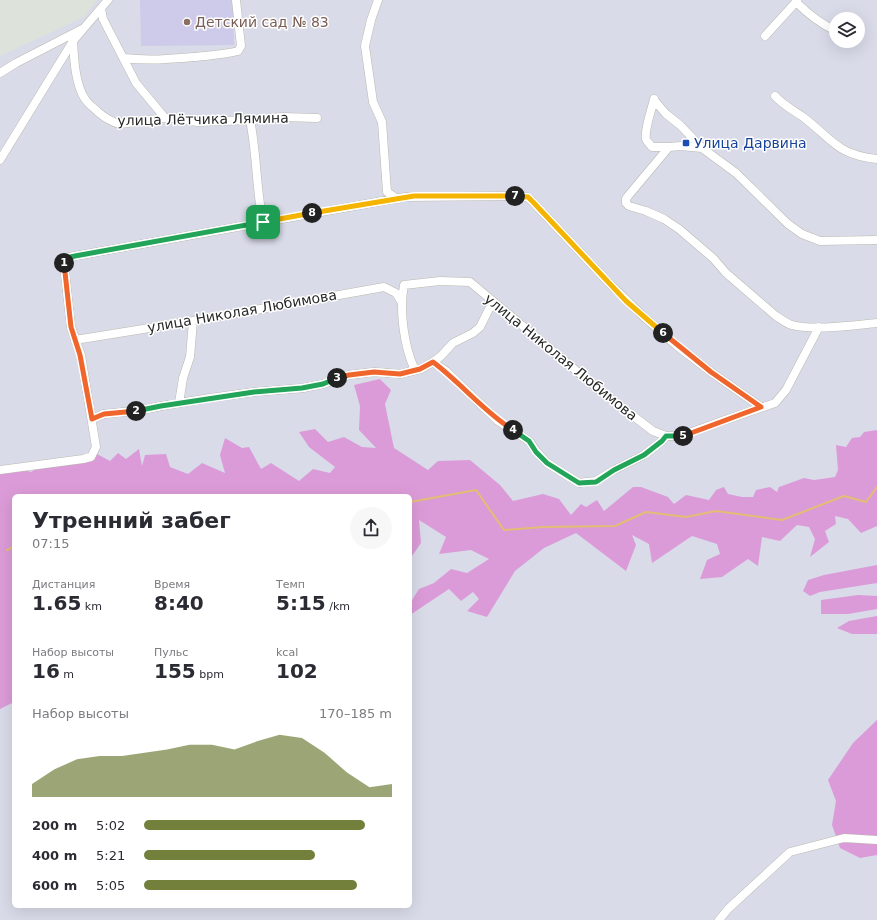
<!DOCTYPE html>
<html lang="ru">
<meta charset="utf-8">
<style>
:root{--surface:#fff;--page:#f7f7f7;--text:#2b2b33;--muted:#7c7c81;--accent:#72803c}
body{margin:0;font-family:"DejaVu Sans",sans-serif;background:var(--page);color:var(--text);height:100vh;display:flex;flex-direction:column;font-size:15px;white-space:nowrap}
*{box-sizing:border-box;margin:0}
p{font-size:13px;color:var(--muted)}
.icon{flex:none;width:22px;height:22px;fill:none;stroke:currentColor;stroke-width:2;stroke-linecap:round;stroke-linejoin:round}
.map{position:relative;flex:1;overflow:hidden}
.details{position:absolute;left:12px;top:494px;width:400px;height:414px;display:flex;flex-direction:column;background:var(--surface);border-radius:6px;box-shadow:0 4px 16px #0002}
.details>*{flex:none}
.fabs{position:absolute;left:829px;top:12px;display:grid;gap:8px}
.fabs a{display:grid;place-items:center;width:36px;height:36px;border-radius:50%;background:var(--surface);box-shadow:0 4px 16px #0002;font-size:20px}
.pin{position:absolute;display:grid;place-items:center;width:34px;height:34px;color:#fff;margin:-17px;border-radius:8px;box-shadow:0 2px 6px #0006}
.km{position:absolute;width:20px;height:20px;margin:-10px;border-radius:50%;background:#222;color:#fff;font-size:11px;line-height:20px;text-align:center}
.round{display:grid;place-items:center;flex:none;width:42px;height:42px;border-radius:21px;background:var(--page)}
.headline{display:flex;align-items:center;justify-content:space-between;height:68px;padding:0 20px}
h1{font-size:22px;font-weight:600;line-height:30px}
.stats{display:grid;grid-template-columns:repeat(3,1fr);gap:6px;height:68px;padding:4px 20px}
.stats div{display:grid;align-content:center}
.stats b{font-size:20px;font-weight:600}
.stats small{font-size:11px;font-weight:400}
.stats p{font-size:11px}
.chart{height:112px;padding:8px 20px}
.chart p{display:flex;justify-content:space-between}
.chart svg{width:100%;height:72px;margin-top:4px;fill:var(--accent);opacity:.7}
ul{padding:0 20px;list-style:none;font-size:13px}
li{display:grid;grid-template-columns:64px 48px 1fr;align-items:center;height:30px}
li i{height:10px;border-radius:5px;background:var(--accent)}
.map>svg:first-child{display:block}
.industrial{fill:#dde2db}
.education{fill:#cdcbe9}
.green{fill:#db9bd8}
.lines{fill:none;stroke-linecap:round;stroke-linejoin:round}
.stream{stroke:#e3bd75;stroke-width:2}
.minor-casing{stroke:#b8baae;stroke-width:9}
.minor{stroke:#fff;stroke-width:8}
.split-1-casing{stroke:#fff;stroke-width:8}
.split-2-casing{stroke:#fff;stroke-width:8}
.split-3-casing{stroke:#fff;stroke-width:8}
.split-4-casing{stroke:#fff;stroke-width:8}
.split-5-casing{stroke:#fff;stroke-width:8}
.split-6-casing{stroke:#fff;stroke-width:8}
.split-7-casing{stroke:#fff;stroke-width:8}
.split-8-casing{stroke:#fff;stroke-width:8}
.split-9-casing{stroke:#fff;stroke-width:8}
.split-1{stroke:#22a559;stroke-width:5}
.split-2{stroke:#f0652b;stroke-width:5}
.split-3{stroke:#22a559;stroke-width:5}
.split-4{stroke:#f0652b;stroke-width:5}
.split-5{stroke:#22a559;stroke-width:5}
.split-6{stroke:#f0652b;stroke-width:5}
.split-7{stroke:#f5b400;stroke-width:5}
.split-8{stroke:#f5b400;stroke-width:5}
.split-9{stroke:#f5b400;stroke-width:5}
.education-dot{fill:#8d6e63;stroke:#fff;stroke-width:1.5}
.transit-dot{fill:#1a4fb4;stroke:#fff;stroke-width:1.5}
.labels{text-anchor:middle;dominant-baseline:central;stroke-width:3;stroke-linejoin:round;paint-order:stroke}
.education-label{font-size:14px;fill:#785e54;stroke:#fff;text-anchor:start}
.street-label{font-size:14px;fill:#282828;stroke:#fff}
.transit-label{font-size:14px;fill:#164399;stroke:#fff;text-anchor:start}
</style>
<div class="map">
<svg width="877" height="920" viewBox="0 0 877 920">
<rect width="100%" height="100%" fill="#dadbe9"/>
<path class="industrial" d="M0 0H97L84 17 0 56Z"/>
<path class="education" d="M140 0H233L234 45 141 46Z"/>
<path class="green" d="M380 379 391 390 385 404 394 448 428 470 438 461 470 460 500 485 513 501 543 494 559 499 571 515 581 504 586 507 597 500 604 511 633 487H641L668 497 674 504 686 495 709 500 716 490 724 487 728 494 742 497H753L756 490 770 487 777 492 779 487 804 478 814 480 835 477 838 470 836 445 846 447 852 438 860 437 864 432 877 430V526L861 533 848 519 835 516 836 524 825 531 829 542 810 557 815 539 809 527 797 525 780 541 762 537 758 566 748 559 722 577 700 579 707 560 720 554 717 544 692 536 652 563 649 544 632 535 636 545 626 571 576 533 544 548 515 571 487 617 467 611 479 599 473 592 461 601 449 589 410 615V600H412L419 589 434 583 451 569 467 573 489 559 471 550 439 554 446 537 419 520 421 543 410 559V496H14V702L0 709V471L17 468 31 472 50 460 62 464 91 461 97 454 110 461 118 453 126 459 139 449 142 466 145 455 166 454 170 467 188 474 202 463 225 473 220 455 225 438 242 448 249 447 261 469 271 463 299 481 313 469 330 473 335 467 309 447 299 432 315 429 328 442 344 437 362 447 376 448 359 430 360 406 354 385Z
M877 565V583L820 592 810 596 803 591 808 580 824 575Z
M858 595 877 596V609L848 614H821V600Z
M877 616V634H852L837 628 849 621Z
M877 720V855L860 858 840 848 832 825 836 801 828 780 853 743Z"/>
<g class="lines">
<path class="stream" d="M410 502 476 490 504 530 543 527 615 526 646 512 686 517 716 511 782 520 844 496 866 502 877 487
M7 550 14 547"/>
<defs>
<path id="minor" d="M378 0 371 20 365 46 373 102 382 122 387 192 398 199
M797 0 796 2C808 14 821 24 836 31
M101 9 103 19 136 83 165 118
M765 36 796 2
M73 41C74 58 75 84 85 99 88 104 94 108 98 112 105 118 111 122 120 124L165 118H174L197 122 250 120 283 117 317 118
M124 58C148 61 171 59 195 57 209 55 224 55 238 51L241 46 236 0
M0 73 16 63 84 28 108 0
M775 96C783 105 793 110 803 117 832 139 837 155 877 159
M654 99C652 109 644 129 646 139 647 142 650 144 652 147H669
M654 100 666 114 680 125 702 148 736 173 788 224 802 234 820 241 877 240
M250 120C257 154 256 189 263 222
M702 148 681 146 669 147 628 196 626 199V203L629 206 646 211 664 219 679 229 713 258 726 273 776 316C781 319 787 324 792 325 812 331 855 325 877 323
M0 160 73 41 84 28
M75 340 193 321 384 287 396 293 402 303
M433 362 446 371 498 421 529 441 537 452 547 463 579 483 596 481 614 470 644 455 662 441 666 436
M415 370C404 347 399 310 404 285L440 281 470 282 603 393 653 431 666 436H681L722 421 775 403 786 390 819 327
M179 403 183 378 190 357 193 321
M92 419 104 414 143 410 161 406 210 398 254 392 303 388 323 384 349 375 374 372 401 374 408 372 421 369 433 362 441 356 453 343 473 333 480 327 489 309 495 304
M0 470 83 459 91 457 96 447 81 355 71 327 64 264 66 258 75 256 405 197 519 196 527 197 533 202 608 282 644 317 677 346 711 372 761 407
M719 920 728 909 790 852 844 838 877 840"/>
</defs>
<use href="#minor" class="minor-casing"/>
<use href="#minor" class="minor"/>
</g>
<g class="lines">
<defs>
<path id="split-1" d="M64 263 66 258 75 256 263 222"/>
<path id="split-2" d="M64 263 71 327 80 355 92 419 104 414 136 411"/>
<path id="split-3" d="M136 411 161 406 254 392 302 388 323 384 337 378"/>
<path id="split-4" d="M337 378 349 375 374 372 400 374 420 369 433 362C461 383 483 411 513 430"/>
<path id="split-5" d="M513 430 529 441 536 452 547 463 579 483 596 482 614 470 644 455 662 441 666 436H683"/>
<path id="split-6" d="M663 333 711 372 761 407 683 436"/>
<path id="split-7" d="M515 196 528 197 533 202 626 301 663 333"/>
<path id="split-8" d="M312 213 414 196H515"/>
<path id="split-9" d="M263 222 312 213"/>
</defs>
<use href="#split-1" class="split-1-casing"/>
<use href="#split-2" class="split-2-casing"/>
<use href="#split-3" class="split-3-casing"/>
<use href="#split-4" class="split-4-casing"/>
<use href="#split-5" class="split-5-casing"/>
<use href="#split-6" class="split-6-casing"/>
<use href="#split-7" class="split-7-casing"/>
<use href="#split-8" class="split-8-casing"/>
<use href="#split-9" class="split-9-casing"/>
<use href="#split-1" class="split-1"/>
<use href="#split-2" class="split-2"/>
<use href="#split-3" class="split-3"/>
<use href="#split-4" class="split-4"/>
<use href="#split-5" class="split-5"/>
<use href="#split-6" class="split-6"/>
<use href="#split-7" class="split-7"/>
<use href="#split-8" class="split-8"/>
<use href="#split-9" class="split-9"/>
</g>
<circle class="education-dot" cx="187" cy="22" r="4"/>
<rect class="transit-dot" x="682" y="139" width="8" height="8" rx="2"/>
<g class="labels">
<g class="education-label">
<text x="195" y="22">Детский сад № 83</text>
</g>
<g class="street-label">
<text transform="translate(203 119) rotate(-1)">улица Лётчика Лямина</text>
<text transform="translate(242 311) rotate(-10)">улица Николая Любимова</text>
<text transform="translate(561 357) rotate(39)">улица Николая Любимова</text>
</g>
<g class="transit-label">
<text x="694" y="143">Улица Дарвина</text>
</g>
</g>
</svg>
<div class="fabs">
<a><svg class="icon" aria-label="layers" viewBox="0 0 24 24"><path d="M12 4l9 5-9 5-9-5zM3 14l9 5 9-5"/></svg></a>
</div>
<div class="pin" style="left:263px;top:222px;background:#1e9e55"><svg class="icon" aria-label="arrive" viewBox="0 0 24 24"><path d="M6 21V4h12l-3 4 3 4H6"/></svg></div>
<b class="km" style="left:64px;top:263px">1</b>
<b class="km" style="left:136px;top:411px">2</b>
<b class="km" style="left:337px;top:378px">3</b>
<b class="km" style="left:513px;top:430px">4</b>
<b class="km" style="left:683px;top:436px">5</b>
<b class="km" style="left:663px;top:333px">6</b>
<b class="km" style="left:515px;top:196px">7</b>
<b class="km" style="left:312px;top:213px">8</b>
<section class="details">
<div class="headline"><div><h1>Утренний забег</h1><p>07:15</p></div><a class="round"><svg class="icon" aria-label="share" viewBox="0 0 24 24"><path d="M12 15V3M7 8l5-5 5 5M5 13v7h14v-7"/></svg></a></div>
<div class="stats">
<div><p>Дистанция</p><b>1.65<small> km</small></b></div>
<div><p>Время</p><b>8:40</b></div>
<div><p>Темп</p><b>5:15<small> /km</small></b></div>
</div>
<div class="stats">
<div><p>Набор высоты</p><b>16<small> m</small></b></div>
<div><p>Пульс</p><b>155<small> bpm</small></b></div>
<div><p>kcal</p><b>102</b></div>
</div>
<div class="chart"><p><span>Набор высоты</span>170–185 m</p>
<svg viewBox="0 0 160 44" preserveAspectRatio="none"><path d="M0 44V36L10 27L20 21L30 19L40 19L50 17L60 15L70 12L80 12L90 15L100 10L110 6L120 8L130 17L140 29L150 38L160 36V44z"/></svg>
</div>
<ul>
<li><b>200 m</b>5:02<i style="width:89%"></i></li>
<li><b>400 m</b>5:21<i style="width:69%"></i></li>
<li><b>600 m</b>5:05<i style="width:86%"></i></li>
</ul>
</section>
</div>
